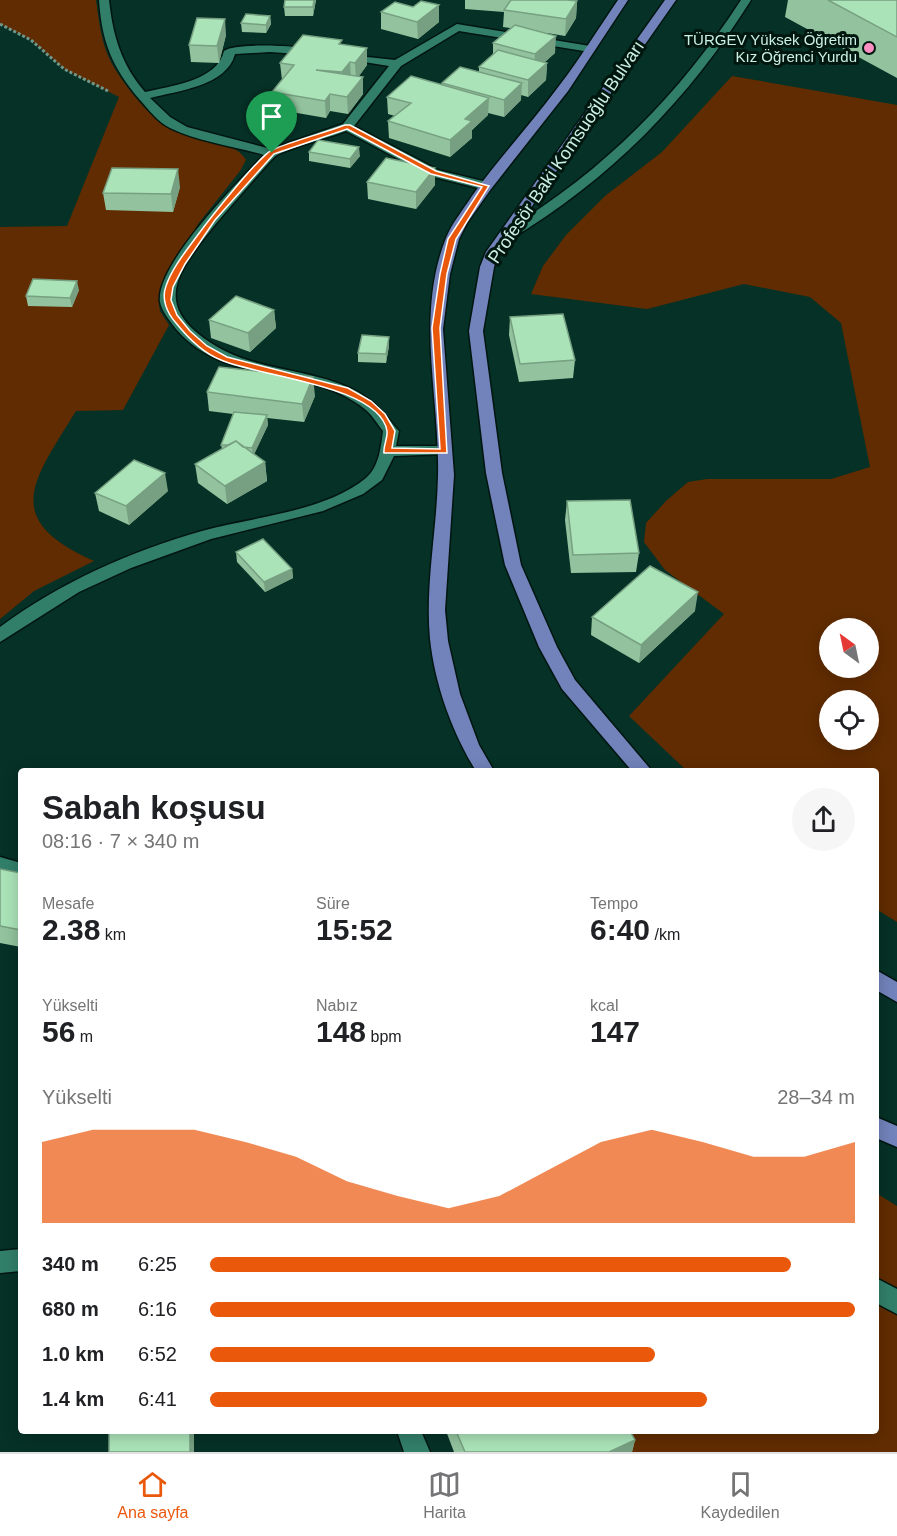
<!DOCTYPE html>
<html lang="tr">
<meta charset="utf-8">
<style>
:root{--surface:#fff;--page:#f6f6f6;--text:#202124;--muted:#757577;--line:#e0e0e0;--accent:#ea580c}
body{margin:0;font-family:Arial,sans-serif;background:var(--page);color:var(--text);height:100vh;display:flex;flex-direction:column;font-size:22px;white-space:nowrap}
*{box-sizing:border-box;margin:0}
p{font-size:20px;color:var(--muted)}
.icon{flex:none;width:33px;height:33px;fill:none;stroke:currentColor;stroke-width:2;stroke-linecap:round;stroke-linejoin:round}
.map{position:relative;flex:1;overflow:hidden}
.panel{position:absolute;left:18px;top:768px;width:861px;height:666px;display:flex;flex-direction:column;background:var(--surface);border-radius:6px;box-shadow:0 3px 15px #0003}
.panel>*{flex:none}
.needle{width:39px;rotate:327deg}
.tools{position:absolute;left:819px;top:618px;display:grid;gap:12px}
.tools a{display:grid;place-items:center;width:60px;height:60px;border-radius:50%;background:var(--surface);box-shadow:0 3px 15px #0003;font-size:30px}
.pin{position:absolute;display:grid;place-items:center;width:51px;height:51px;color:#fff;margin:-62px -26px;border-radius:50% 50% 50% 0;rotate:-45deg;box-shadow:0 0 6px #0007}
.pin .icon{rotate:45deg}
.round{display:grid;place-items:center;flex:none;width:63px;height:63px;border-radius:32px;background:var(--page)}
.head{display:flex;align-items:center;justify-content:space-between;height:102px;padding:0 24px}
h1{font-size:33px;font-weight:700;line-height:45px}
.figures{display:grid;grid-template-columns:repeat(3,1fr);gap:9px;height:102px;padding:6px 24px}
.figures div{display:grid;align-content:center}
.figures b{font-size:30px;font-weight:700}
.figures small{font-size:16px;font-weight:400}
.figures p{font-size:16px}
.chart{height:168px;padding:12px 24px}
.chart p{display:flex;justify-content:space-between}
.chart svg{width:100%;height:108px;margin-top:6px;fill:var(--accent);opacity:.7}
ul{padding:0 24px;list-style:none;font-size:20px}
li{display:grid;grid-template-columns:96px 72px 1fr;align-items:center;height:45px}
li i{height:15px;border-radius:8px;background:var(--accent)}
.menu{display:flex;justify-content:space-around;align-items:center;height:84px;border-top:2px solid var(--line);background:var(--surface);font-size:16px;color:var(--muted)}
.menu a{display:grid;justify-items:center;gap:3px}
.menu .selected{color:var(--accent)}
.map>svg:first-child{display:block}
.green{fill:#612c01;fill-rule:evenodd}
.lines{fill:none;stroke-linecap:round;stroke-linejoin:round}
.service-casing{stroke:#011610;stroke-width:3}
.minor-casing{stroke:#011610;stroke-width:3}
.primary-casing{stroke:#011610;stroke-width:3}
.path{stroke:#70978b;stroke-width:3;stroke-dasharray:3 2;stroke-linecap:butt}
.service{fill:#327f69;fill-rule:evenodd}
.minor{fill:#327f69;fill-rule:evenodd}
.primary{fill:#7283bb;fill-rule:evenodd}
.wall{fill:#92c39e}
.shaded-wall{fill:#779f81}
.building{fill:#aae3b8;stroke:#779f81;stroke-width:1.5}
.route{fill:#ea580c;stroke:#fff;stroke-width:1.5;fill-rule:evenodd}
.poi-dot{fill:#fc8fc1;stroke:#00170f;stroke-width:2}
.labels{text-anchor:middle;dominant-baseline:central;stroke-width:6;stroke-linejoin:round;paint-order:stroke}
.far-poi-label{font-size:15px;fill:#ccf0e3;stroke:#00170f;text-anchor:end}
.street-label{font-size:18px;fill:#ccf0e3;stroke:#00170f}
</style>
<div class="map">
<svg width="897" height="1452" viewBox="0 0 897 1452">
<rect width="100%" height="100%" fill="#063126"/>
<path class="green" d="M0 0H96C99 21 101 43 111 62 120 80 147 114 164 125 184 137 237 140 246 160L240 171 198 224 163 286 159 305 160 311 169 325 123 410 76 411C33 481 0 519 94 561L34 591 0 619V227L67 226 119 97 64 69 31 40 0 24Z
M732 76 897 105V922L876 909V771H687L629 716 724 614 665 570 644 542 646 523 666 501 688 482 707 479H831L870 467 841 323 810 297 744 284 647 309 531 294 543 266 566 235 605 196 662 152ZM830 628H868V668H830ZM830 700H868V740H830Z
M876 1193 897 1206V1452H624L614 1431H876Z"/>
<g class="lines">
<defs>
<path id="service" d="M741 0H751C689 99 610 180 509 240H499L497 237 499 234C599 176 678 97 741 0Z
M21 1249V1271L0 1273V1251Z"/>
<path id="minor" d="M99 0H109C113 36 121 64 145 92 171 86 217 81 224 51 235 42 301 46 317 50L319 52 313 55 270 52 235 54C227 86 177 91 150 98L170 117 187 127 271 149 343 124 389 66 339 58V54L395 60 457 24 590 46 596 49 590 52 459 31 401 66 354 126 438 170 491 183 492 186 491 189 486 190 430 176 346 131C328 138 292 147 277 155 270 160 264 169 258 175 239 197 220 218 202 241 178 273 160 301 196 332 244 373 298 364 352 389 371 398 383 412 396 428L399 431 396 446H444L452 451 449 454 394 456 382 480 363 494 323 511 211 539 131 568 79 592 0 642V627C61 582 129 552 202 531 252 517 325 512 366 478 379 467 381 447 383 431 378 425 373 416 366 410 311 364 225 387 176 329 170 321 162 312 160 302 155 265 239 181 264 155 233 146 199 142 170 128 158 122 149 110 140 100 112 67 102 43 99 0Z
M0 857 21 863V879L0 873Z
M876 1278 897 1289V1314L876 1303Z
M397 1431H421L430 1452H404Z"/>
<path id="primary" d="M618 0H628L568 91 491 189 467 223 459 239 450 274 443 329 454 475 445 610 448 641 460 694 479 745 494 771H476C452 732 435 685 430 639 425 585 437 530 438 476 440 397 415 316 446 238 452 223 463 210 472 196 499 158 531 124 559 86 580 59 598 29 618 0Z
M665 0H676L500 252 494 267 483 331 502 473 521 565 557 647 575 680 652 771H632L562 689 539 647 505 565 486 473 469 331 480 267 486 252Z
M876 970 897 982V1002L876 990Z
M876 1117 897 1126V1147L876 1138Z"/>
</defs>
<use href="#service" class="service-casing"/>
<use href="#minor" class="minor-casing"/>
<use href="#primary" class="primary-casing"/>
<path class="path" d="M0 24 31 40 64 69 108 91"/>
<use href="#service" class="service"/>
<use href="#minor" class="minor"/>
<use href="#primary" class="primary"/>
</g>
<path class="wall" d="M316 0 313 16H285L284 7Z
M465 0H567L577 1 576 18 565 36 547 33 555 53 545 62 547 63 546 80 528 97 521 95V100L504 117 488 113V115L472 130V138L450 157 389 138 388 121 395 116 388 114 387 97 442 85V83L479 72V67L493 54V43L511 28 503 27 504 12 465 9Z
M788 0H897V78L785 17Z
M381 12 439 22 418 39 381 29Z
M270 16 271 24 266 33 242 32 241 23Z
M226 35 219 63 191 62 189 45Z
M342 44 367 65 359 76 363 94 348 114 330 111 326 118 274 109 272 92 282 80 280 63Z
M309 152 360 156 350 168 309 161Z
M367 182 435 185 416 209 368 199Z
M180 187 173 212 106 210 103 193Z
M79 290 72 307 28 306 26 296Z
M274 310 276 328 250 352 211 338 209 320Z
M510 317 575 360 573 378 519 382 509 335Z
M389 337V346L386 363 358 362V353Z
M207 392 315 396 304 422 267 418 268 425 254 454 265 462 267 481 227 504 198 483 195 464 222 449 221 445 233 414 209 411Z
M168 491 129 525 99 511 95 493Z
M567 501 639 553 636 572 571 573 565 520Z
M236 552 292 569 293 578 265 592 237 562Z
M695 611 639 663 591 635 592 617Z
M0 869 21 873V947L0 943Z
M446 1431H630L635 1440 632 1452H454Z"/>
<path class="shaded-wall" d="M314 0H316L313 16V7Z
M577 1 576 18 565 36 566 19Z
M439 5V22L418 39 417 22Z
M270 16 271 24 266 33V25Z
M225 19 226 35 219 63 217 46Z
M556 36 555 53 534 71 535 54Z
M367 48V65L356 80 355 63Z
M350 62 351 79 343 89 342 72Z
M547 63 546 80 528 97V80Z
M363 77V94L348 114 347 97Z
M522 83 521 100 504 117V100Z
M330 94V111L326 118 325 101Z
M489 98 488 115 472 130V138L450 157V140L465 119Z
M359 147 360 156 350 168V159Z
M435 168V185L416 209V192Z
M178 169 180 187 173 212 171 194Z
M77 281 79 290 72 307 70 298Z
M274 310 276 328 250 352 248 333Z
M389 337V346L386 363V354Z
M313 377 315 396 304 422 302 404Z
M267 415 268 425 253 457 252 448Z
M265 462 267 481 227 504 225 486Z
M165 473 168 491 129 525 126 506Z
M292 569 293 578 265 592 264 582Z
M698 592 695 611 639 663 641 645Z
M190 1431H194V1452H190Z
M635 1440 632 1452H609Z"/>
<path class="building" d="M285 0H314L313 7H284Z
M511 0H567L577 1 566 19 504 10Z
M828 0H897V37Z
M421 1 439 5 417 22 381 12 395 2 413 7Z
M246 14 270 16 266 25 241 23Z
M197 18 225 19 217 46 189 45Z
M515 25 556 36 535 54 493 43Z
M303 35 342 40 339 44 367 48 355 63 350 62 342 72 316 70 363 77 347 97 330 94 325 101 272 92 294 65 280 63Z
M498 50 547 63 528 80 479 67Z
M460 67 522 83 504 100 442 83Z
M411 76 489 98 465 119 472 121 450 140 388 121 411 103 387 97Z
M318 140 359 147 350 159 309 152Z
M386 158 435 168 416 192 367 182Z
M112 168 178 169 171 194 103 193Z
M33 279 77 281 70 298 26 296Z
M236 296 274 310 248 333 209 320Z
M563 314 575 360 520 364 510 317Z
M362 335 389 337 386 354 358 353Z
M219 367 313 377 302 404 207 392Z
M234 412 267 415 252 448 243 447 236 441 228 445H221Z
M236 441 265 462 225 486 195 464Z
M134 460 165 473 126 506 95 493Z
M630 500 639 553 573 555 567 501Z
M263 539 292 569 264 582 236 552Z
M650 566 698 592 641 645 592 617Z
M0 869 21 873V930L0 926Z
M109 1431H190V1452H109Z
M456 1431H630L635 1440 609 1452H465Z"/>
<path class="route" d="M345 125H350L436 171 489 186 456 239 447 274 440 328 447 453H384C383 446 388 438 387 431 380 385 256 376 221 360 203 353 188 338 176 323 167 313 161 299 166 286 172 268 186 251 197 236 208 221 258 157 272 150 295 140 321 134 345 125ZM347 129 431 174 482 187 448 239 440 274 432 328 440 449 392 448 395 431 385 414 371 401 348 388 227 357 207 346 190 331 177 315 171 300 173 287 185 264 215 220 274 154Z"/>
<circle class="poi-dot" cx="869" cy="48" r="6"/>
<g class="labels">
<g class="far-poi-label">
<text x="857" y="39">TÜRGEV Yüksek Öğretim<tspan x="857" dy="17">Kız Öğrenci Yurdu</tspan></text>
</g>
<g class="street-label">
<text transform="translate(566 152) rotate(-56)">Profesör Baki Komsuoğlu Bulvarı</text>
</g>
</g>
</svg>
<div class="tools">
<a><svg class="needle" viewBox="-14 -14 28 28"><path d="M0-13l5 13h-10z" fill="#e53935"/><path d="M0 13l5-13h-10z" fill="#757577"/></svg></a>
<a><svg class="icon" aria-label="locate" viewBox="0 0 24 24"><circle cx="12" cy="12" r="6"/><path d="M12 2v4M12 18v4M2 12h4M18 12h4"/></svg></a>
</div>
<div class="pin" style="left:272px;top:153px;background:#1e9e55"><svg class="icon" aria-label="arrive" viewBox="0 0 24 24"><path d="M6 21V4h12l-3 4 3 4H6"/></svg></div>
<section class="panel">
<div class="head"><div><h1>Sabah koşusu</h1><p>08:16 · 7 × 340 m</p></div><a class="round"><svg class="icon" aria-label="share" viewBox="0 0 24 24"><path d="M12 15V3M7 8l5-5 5 5M5 13v7h14v-7"/></svg></a></div>
<div class="figures">
<div><p>Mesafe</p><b>2.38<small> km</small></b></div>
<div><p>Süre</p><b>15:52</b></div>
<div><p>Tempo</p><b>6:40<small> /km</small></b></div>
</div>
<div class="figures">
<div><p>Yükselti</p><b>56<small> m</small></b></div>
<div><p>Nabız</p><b>148<small> bpm</small></b></div>
<div><p>kcal</p><b>147</b></div>
</div>
<div class="chart"><p><span>Yükselti</span>28–34 m</p>
<svg viewBox="0 0 160 44" preserveAspectRatio="none"><path d="M0 44V11L10 6L20 6L30 6L40 11L50 17L60 27L70 33L80 38L90 33L100 22L110 11L120 6L130 11L140 17L150 17L160 11V44z"/></svg>
</div>
<ul>
<li><b>340 m</b>6:25<i style="width:90%"></i></li>
<li><b>680 m</b>6:16<i style="width:100%"></i></li>
<li><b>1.0 km</b>6:52<i style="width:69%"></i></li>
<li><b>1.4 km</b>6:41<i style="width:77%"></i></li>
</ul>
</section>
</div>
<nav class="menu">
<a class="selected"><svg class="icon" aria-label="home" viewBox="0 0 24 24"><path d="M3 11l9-7 9 7M6 9v11h12V9"/></svg>Ana sayfa</a>
<a><svg class="icon" aria-label="map" viewBox="0 0 24 24"><path d="M3 6l6-2 6 2 6-2v14l-6 2-6-2-6 2zM9 4v14M15 6v14"/></svg>Harita</a>
<a><svg class="icon" aria-label="saved" viewBox="0 0 24 24"><path d="M7 4h10v16l-5-4-5 4z"/></svg>Kaydedilen</a>
</nav>
